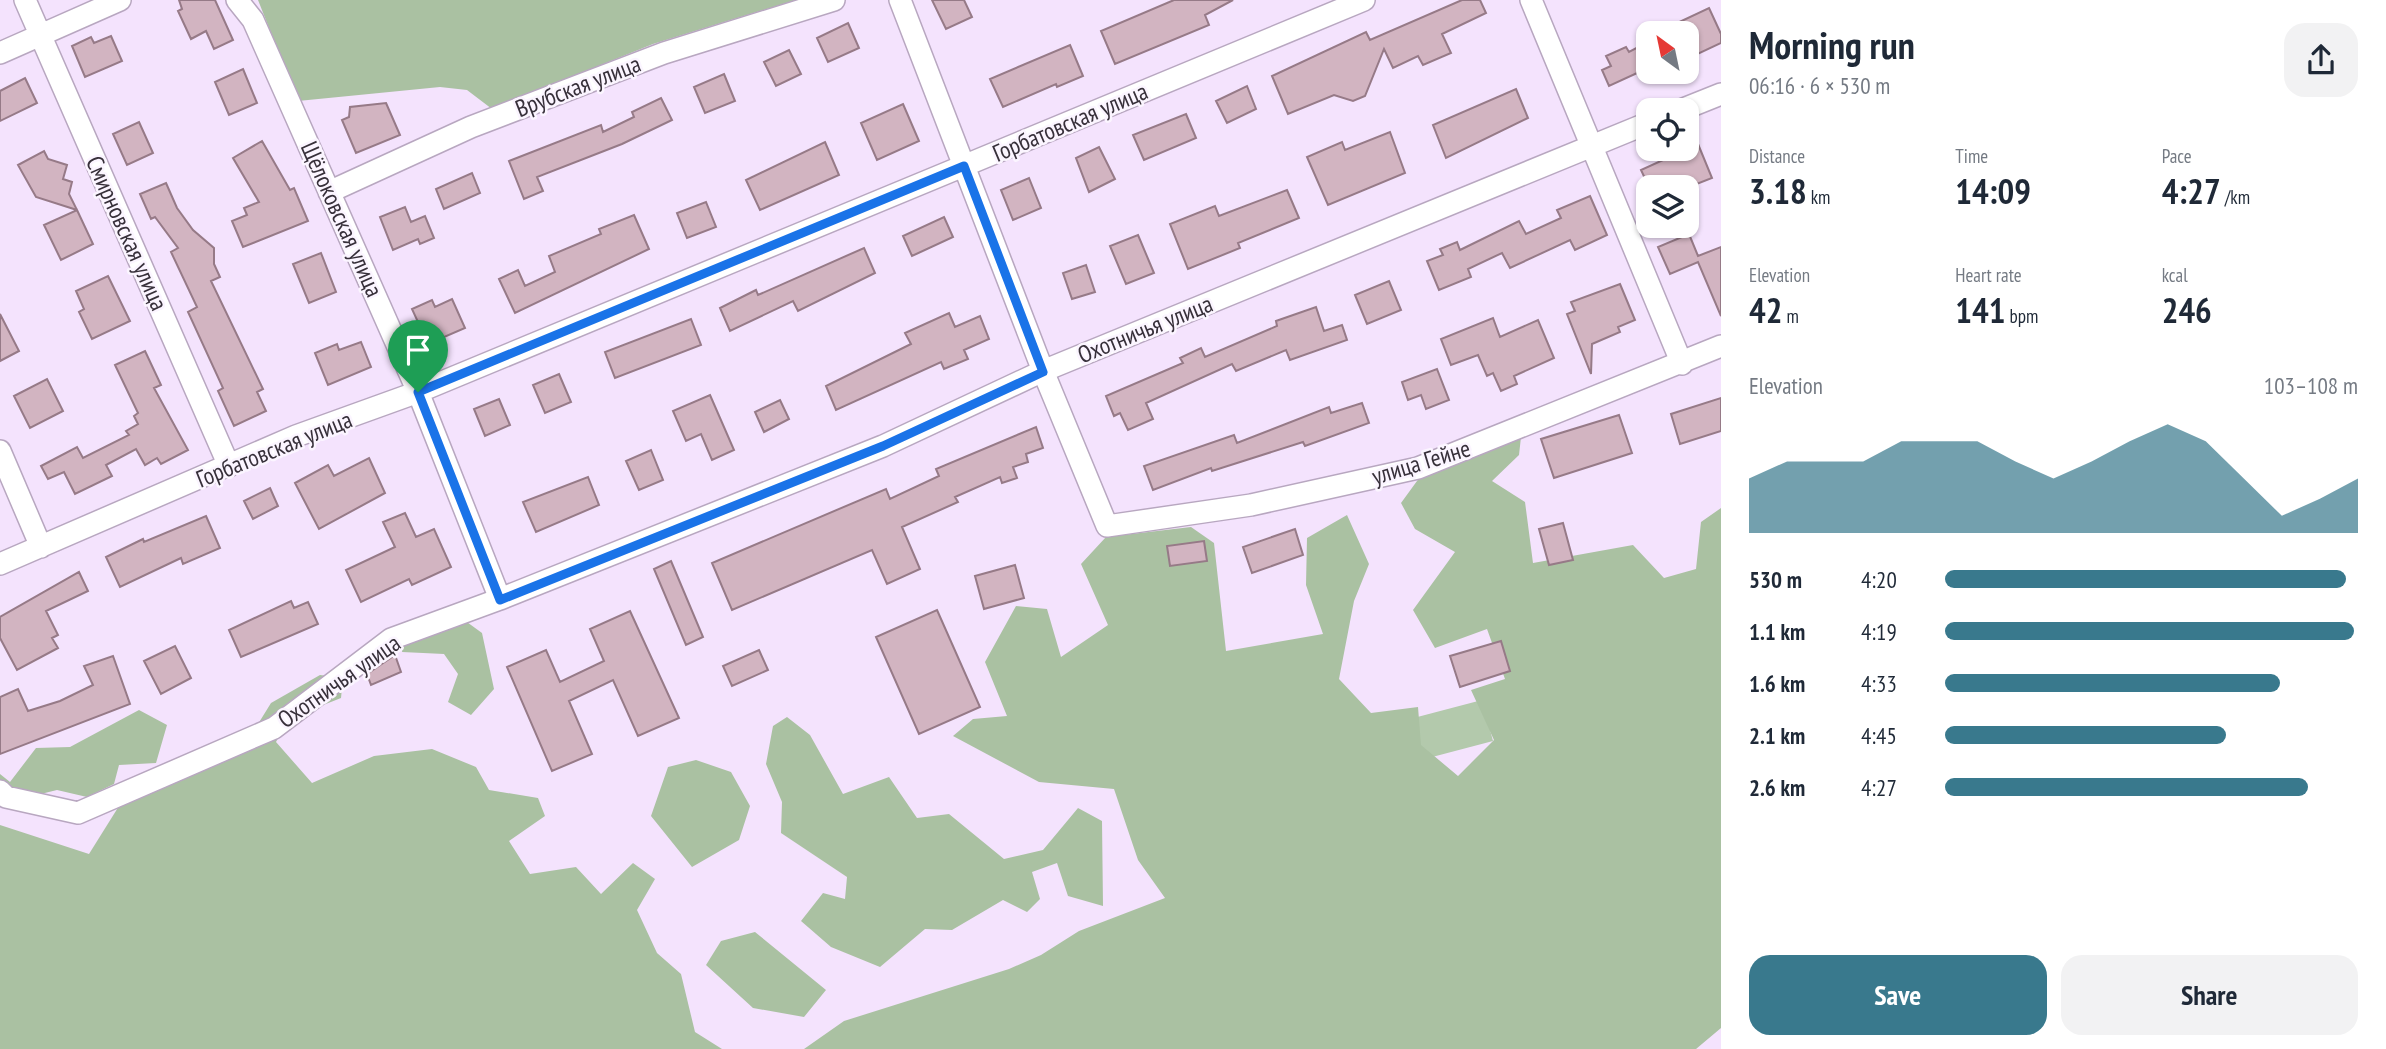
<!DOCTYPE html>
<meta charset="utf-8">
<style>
:root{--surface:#fff;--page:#f2f2f3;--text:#1f2937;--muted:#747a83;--accent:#39798d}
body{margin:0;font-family:"PT Sans Narrow",sans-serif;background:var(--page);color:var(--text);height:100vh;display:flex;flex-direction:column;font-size:26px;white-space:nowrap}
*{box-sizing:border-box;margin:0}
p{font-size:23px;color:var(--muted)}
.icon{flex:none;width:38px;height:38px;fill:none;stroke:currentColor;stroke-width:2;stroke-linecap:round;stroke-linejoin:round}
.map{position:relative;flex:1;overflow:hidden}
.sheet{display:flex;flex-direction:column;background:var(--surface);width:665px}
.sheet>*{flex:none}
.needle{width:46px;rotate:327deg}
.buttons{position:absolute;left:1636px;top:21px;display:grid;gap:14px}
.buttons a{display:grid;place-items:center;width:63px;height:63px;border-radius:14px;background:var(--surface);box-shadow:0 2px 5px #0004;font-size:35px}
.pin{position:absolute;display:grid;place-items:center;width:60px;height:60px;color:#fff;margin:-72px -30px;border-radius:50% 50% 50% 0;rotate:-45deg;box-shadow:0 0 7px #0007}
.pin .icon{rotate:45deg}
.round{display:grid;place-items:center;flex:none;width:74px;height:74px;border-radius:21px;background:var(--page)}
.head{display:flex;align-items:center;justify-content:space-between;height:119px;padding:0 28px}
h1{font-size:38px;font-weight:700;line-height:52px}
.metrics{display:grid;grid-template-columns:repeat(3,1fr);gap:10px;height:119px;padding:7px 28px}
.metrics div{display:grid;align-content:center}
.metrics b{font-size:35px;font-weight:700}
.metrics small{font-size:19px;font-weight:400}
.metrics p{font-size:19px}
.chart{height:196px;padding:14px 28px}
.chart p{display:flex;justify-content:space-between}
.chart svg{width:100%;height:126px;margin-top:7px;fill:var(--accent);opacity:.7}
.cta{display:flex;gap:14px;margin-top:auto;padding:14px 28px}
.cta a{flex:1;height:80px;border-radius:21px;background:var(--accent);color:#fff;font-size:28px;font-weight:700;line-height:80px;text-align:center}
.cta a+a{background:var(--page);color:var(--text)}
ul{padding:0 28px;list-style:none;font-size:23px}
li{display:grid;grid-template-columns:112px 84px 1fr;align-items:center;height:52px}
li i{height:18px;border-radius:9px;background:var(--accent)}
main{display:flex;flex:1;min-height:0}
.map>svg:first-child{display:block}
.green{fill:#b3c9ac}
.forest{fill:#aac1a2}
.building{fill:#d2b4c1;stroke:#967a87;stroke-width:2}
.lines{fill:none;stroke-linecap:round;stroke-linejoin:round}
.street-casing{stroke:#b8a7c0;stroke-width:24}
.street{stroke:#fff;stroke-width:21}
.route-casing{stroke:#fff;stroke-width:14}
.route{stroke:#1a73e8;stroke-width:9}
.labels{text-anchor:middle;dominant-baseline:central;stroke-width:5;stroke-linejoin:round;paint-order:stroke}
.street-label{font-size:24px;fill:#37303a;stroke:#fbf5ff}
</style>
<main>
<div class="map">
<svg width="1721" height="1049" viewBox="0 0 1721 1049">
<rect width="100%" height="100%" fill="#f4e3fd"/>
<path class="green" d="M1482 700 1493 741 1417 761 1406 720Z"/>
<path class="forest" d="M258 0H796L653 44 492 109 467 90 440 87 298 101Z
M1521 437 1519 455 1492 481 1525 502 1533 563 1633 545 1664 578 1696 569 1701 522 1721 508V1028L1696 1049H804L844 1021 1009 969 1041 955 1079 931 1165 898 1138 860 1114 789 1039 782 953 736 973 719 1007 716 985 662 1016 606 1047 609 1061 657 1108 625 1081 564 1106 537 1191 527 1214 543 1226 651 1323 634 1306 585 1307 538 1347 515 1369 564 1354 601 1339 679 1371 713 1418 707 1421 745 1458 776 1494 740 1471 690 1505 679 1487 629 1435 648 1413 610 1455 552 1415 529 1401 503 1433 459Z
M449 609 482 633 494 689 471 715 448 702 458 674 444 654 402 652 407 621Z
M320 675 343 678 341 698 288 719 276 742 312 783 374 756 432 749 476 767 489 790 538 798 545 816 509 841 530 874 576 867 601 894 633 863 655 879 637 910 657 953 681 974 695 1032 722 1049H0V825L89 854 119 806 242 750 271 703Z
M139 710 167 725 156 763 119 765 114 784 87 797 57 790 0 804V774L10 782 36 748 70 747Z
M787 717 810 735 843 794 889 777 917 818 949 814 1004 859 1043 850 1078 808 1102 821 1103 906 1068 896 1057 863 1032 872 1040 899 1027 912 1003 900 952 930 925 929 880 967 831 947 801 921 823 893 845 899 847 877 781 833 782 802 766 764 773 726Z
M696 760 731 772 750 806 739 840 692 867 651 816 668 767Z
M755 932 826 990 804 1017 753 1008 706 965 721 941Z"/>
<path class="building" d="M179 0H215L233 40 214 49 206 31 191 39 178 11 182 9Z
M932 0H964L972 17 946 29Z
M1174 0H1233L1205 15 1209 25 1115 64 1101 31Z
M1462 0H1480L1486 13 1442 34 1451 53 1423 65 1418 56 1393 68 1384 49 1365 96 1353 101 1334 95 1288 114 1272 76 1366 32 1370 40Z
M1709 8 1721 34V43L1687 59V33H1656Z
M848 23 859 48 828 62 817 38Z
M111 36 122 61 85 77 72 46 91 37 94 43Z
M1648 42V68L1609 86 1602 70 1611 66 1606 56 1626 47 1629 52Z
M1070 45 1083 76 1057 87 1056 84 1003 107 990 79Z
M789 50 801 74 776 86 764 62Z
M243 69 257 103 229 115 215 82Z
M724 74 735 101 705 113 694 87Z
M25 78 37 103 0 121V91Z
M1247 86 1256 109 1227 123 1216 101Z
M1516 89 1528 118 1446 158 1433 125Z
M661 98 672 120 622 144 537 177 543 191 524 199 509 161 601 125 603 132 634 117 632 112Z
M386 103 400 135 356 153 342 120 349 117 350 107Z
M903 104 919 141 877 160 861 123Z
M1186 114 1196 138 1144 160 1133 135Z
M139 122 153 153 127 165 113 134Z
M1390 132 1405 173 1328 205 1307 157 1342 142 1345 150Z
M262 141 290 190 294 188 308 221 243 247 232 221 247 215 244 208 259 202 233 158Z
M825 142 839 175 760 210 746 180Z
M1698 144 1712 178 1689 187H1649L1641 170Z
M1099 147 1115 179 1089 192 1076 158Z
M44 151 48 159 67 165 63 179 72 182 69 194 77 210 36 197 18 165Z
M472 173 480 193 444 209 436 189Z
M1029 178 1041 208 1013 220 1001 190Z
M166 183 177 208 193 230 214 248V264L220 277 211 281 263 389 257 392 266 411 234 426 218 391 223 388 188 312 197 307 171 252 178 248 155 217 151 219 140 194Z
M1287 190 1299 218 1238 243 1240 248 1188 269 1170 224 1215 206 1219 216Z
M1590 196 1607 235 1575 250 1570 240 1510 268 1502 253 1468 269 1471 277 1439 290 1427 261 1443 255 1440 249 1457 242 1460 250 1519 221 1526 234 1561 218 1557 210Z
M706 202 716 227 687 238 677 213Z
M405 207 411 222 425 216 434 238 420 244 418 239 393 250 380 217Z
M77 210 93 244 61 260 44 225Z
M634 215 649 249 515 313 499 279 518 270 525 286 555 272 549 256 601 234 599 229Z
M944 217 953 237 912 256 903 236Z
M1689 234 1698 256 1721 247V316L1698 262 1670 274 1658 247Z
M1138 235 1154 273 1126 284 1110 246Z
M864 248 875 273 798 311 793 301 730 331 720 308 756 290 758 295Z
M321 253 336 292 309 303 293 264Z
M1086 265 1095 292 1072 299 1063 273Z
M108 276 130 321 92 339 79 312 84 309 76 291Z
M1389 281 1401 310 1367 324 1355 295Z
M1620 284 1635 320 1618 327 1620 332 1592 344 1591 374 1567 314 1575 311 1571 302Z
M452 299 465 328 428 344 412 309 432 300 435 307Z
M1316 307 1324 331 1342 325 1347 340 1290 360 1286 350 1236 371 1232 364 1146 403 1153 419 1128 430 1120 413 1114 416 1106 396 1183 363 1180 358 1201 348 1205 357 1277 326 1276 321Z
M949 313 955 327 980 316 989 339 964 350 968 359 944 369 941 362 836 410 826 386 911 344 905 333Z
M0 314 19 351 0 361Z
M1493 318 1500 337 1538 320 1554 358 1514 376 1517 384 1501 391 1493 373 1487 376 1478 355 1451 365 1441 339Z
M691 319 701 345 615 378 605 352Z
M361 342 371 367 328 385 315 353 337 344 339 350Z
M145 351 161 385 154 388 188 450 161 464 157 458 145 465 136 449 106 465 112 476 75 494 64 472 48 479 41 466 77 447 83 458 129 435 126 431 138 424 134 416 138 413 115 365Z
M1437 369 1449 400 1426 409 1421 395 1408 400 1402 382Z
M559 374 571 402 545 413 533 385Z
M47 379 63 411 30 428 14 396Z
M710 395 734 450 712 460 701 434 686 441 673 411Z
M1721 398V431L1680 444 1671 414Z
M499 399 510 425 485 436 474 409Z
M780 400 789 419 764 432 755 412Z
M1362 403 1369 423 1305 446 1303 442 1212 471 1211 468 1153 490 1144 466 1234 435 1237 443 1329 407 1331 413Z
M1619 415 1632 453 1554 478 1541 439Z
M1036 427 1043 448 1026 454 1028 462 1013 467 1017 478 1002 483 1000 477 955 497 958 502 902 527 920 569 887 584 872 550 732 610 712 563 886 489 890 499 939 476 936 469Z
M651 450 663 480 639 490 626 461Z
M369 458 385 493 319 529 295 483 328 465 334 476Z
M588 477 599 505 536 532 523 502Z
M270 488 278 506 253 519 244 501Z
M405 513 416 537 434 529 451 567 412 585 409 579 361 602 346 570 395 547 383 522Z
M206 516 220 548 183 564 181 558 120 587 106 557 143 539 144 542Z
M1563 523 1573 560 1549 565 1539 529Z
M1295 529 1303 555 1252 573 1243 547Z
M1204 541 1207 561 1170 566 1167 546Z
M671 561 703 637 686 645 654 569Z
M1015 565 1024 598 984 609 975 576Z
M79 572 88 591 46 611 58 635 52 638 58 648 17 670 0 638V617Z
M291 601 294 608 308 602 318 624 241 657 229 630Z
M937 610 980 707 919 734 876 637Z
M630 611 679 718 638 736 613 680 569 701 592 754 552 771 507 667 546 650 560 682 604 661 590 629Z
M1501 641 1510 671 1460 687 1450 656Z
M175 646 191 678 161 694 144 661Z
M759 650 768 670 732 686 723 666Z
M395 655 401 672 371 685 367 674Z
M113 656 130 704 0 754V697L18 689 28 711 60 701 93 685 84 666Z"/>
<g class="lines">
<defs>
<path id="street" d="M25 0 229 466
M237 0 253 20 418 392 500 599
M900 0 1043 371 1107 526 1251 505 1418 468 1721 346
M1531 0 1682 364
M0 53 120 0
M1681 110 1721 94
M329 192 471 127 664 53 834 0
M0 451 41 547
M0 564 296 436 418 392 1364 0
M0 791 6 797 78 813 274 728 391 639 500 599 883 446 1043 371 1648 123"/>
</defs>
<use href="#street" class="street-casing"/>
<use href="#street" class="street"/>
</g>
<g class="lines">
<defs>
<path id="route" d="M964 166 1043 372 883 446 500 600 418 392Z"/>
</defs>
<use href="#route" class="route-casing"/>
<use href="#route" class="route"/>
</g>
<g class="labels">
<g class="street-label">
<text transform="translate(578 86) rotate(-21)">Врубская улица</text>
<text transform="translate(1070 122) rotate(-23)">Горбатовская улица</text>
<text transform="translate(342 219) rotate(66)">Щёлоковская улица</text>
<text transform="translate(127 233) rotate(66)">Смирновская улица</text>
<text transform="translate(1145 329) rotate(-22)">Охотничья улица</text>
<text transform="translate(274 449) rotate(-22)">Горбатовская улица</text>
<text transform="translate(1421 462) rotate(-17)">улица Гейне</text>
<text transform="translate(339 681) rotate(-35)">Охотничья улица</text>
</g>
</g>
</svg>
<div class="buttons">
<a><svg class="needle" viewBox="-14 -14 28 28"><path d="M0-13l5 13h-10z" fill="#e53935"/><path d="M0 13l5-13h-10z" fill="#747a83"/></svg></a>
<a><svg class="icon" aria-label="locate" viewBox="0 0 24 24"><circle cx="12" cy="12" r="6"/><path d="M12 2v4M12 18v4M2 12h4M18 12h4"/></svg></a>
<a><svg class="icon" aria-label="layers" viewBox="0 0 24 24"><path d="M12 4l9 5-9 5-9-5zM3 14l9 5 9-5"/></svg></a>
</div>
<div class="pin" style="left:418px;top:392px;background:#1e9e55"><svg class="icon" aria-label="arrive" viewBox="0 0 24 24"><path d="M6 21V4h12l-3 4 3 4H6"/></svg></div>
</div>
<section class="sheet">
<div class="head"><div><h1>Morning run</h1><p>06:16 · 6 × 530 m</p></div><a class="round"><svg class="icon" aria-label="share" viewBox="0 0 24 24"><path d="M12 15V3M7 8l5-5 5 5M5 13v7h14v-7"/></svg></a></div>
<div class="metrics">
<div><p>Distance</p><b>3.18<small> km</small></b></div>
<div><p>Time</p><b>14:09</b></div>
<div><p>Pace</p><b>4:27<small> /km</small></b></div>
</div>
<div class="metrics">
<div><p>Elevation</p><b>42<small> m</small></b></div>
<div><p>Heart rate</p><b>141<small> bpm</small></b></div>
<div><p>kcal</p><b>246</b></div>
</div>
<div class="chart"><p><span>Elevation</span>103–108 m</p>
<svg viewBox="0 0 160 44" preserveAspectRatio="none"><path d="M0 44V25L10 19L20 19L30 19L40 12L50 12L60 12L70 19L80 25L90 19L100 12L110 6L120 12L130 25L140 38L150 32L160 25V44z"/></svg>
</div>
<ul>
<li><b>530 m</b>4:20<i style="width:97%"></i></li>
<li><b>1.1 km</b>4:19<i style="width:99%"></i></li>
<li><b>1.6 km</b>4:33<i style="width:81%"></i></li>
<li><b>2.1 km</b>4:45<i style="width:68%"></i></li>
<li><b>2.6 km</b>4:27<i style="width:88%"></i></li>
</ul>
<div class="cta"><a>Save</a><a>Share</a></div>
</section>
</main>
